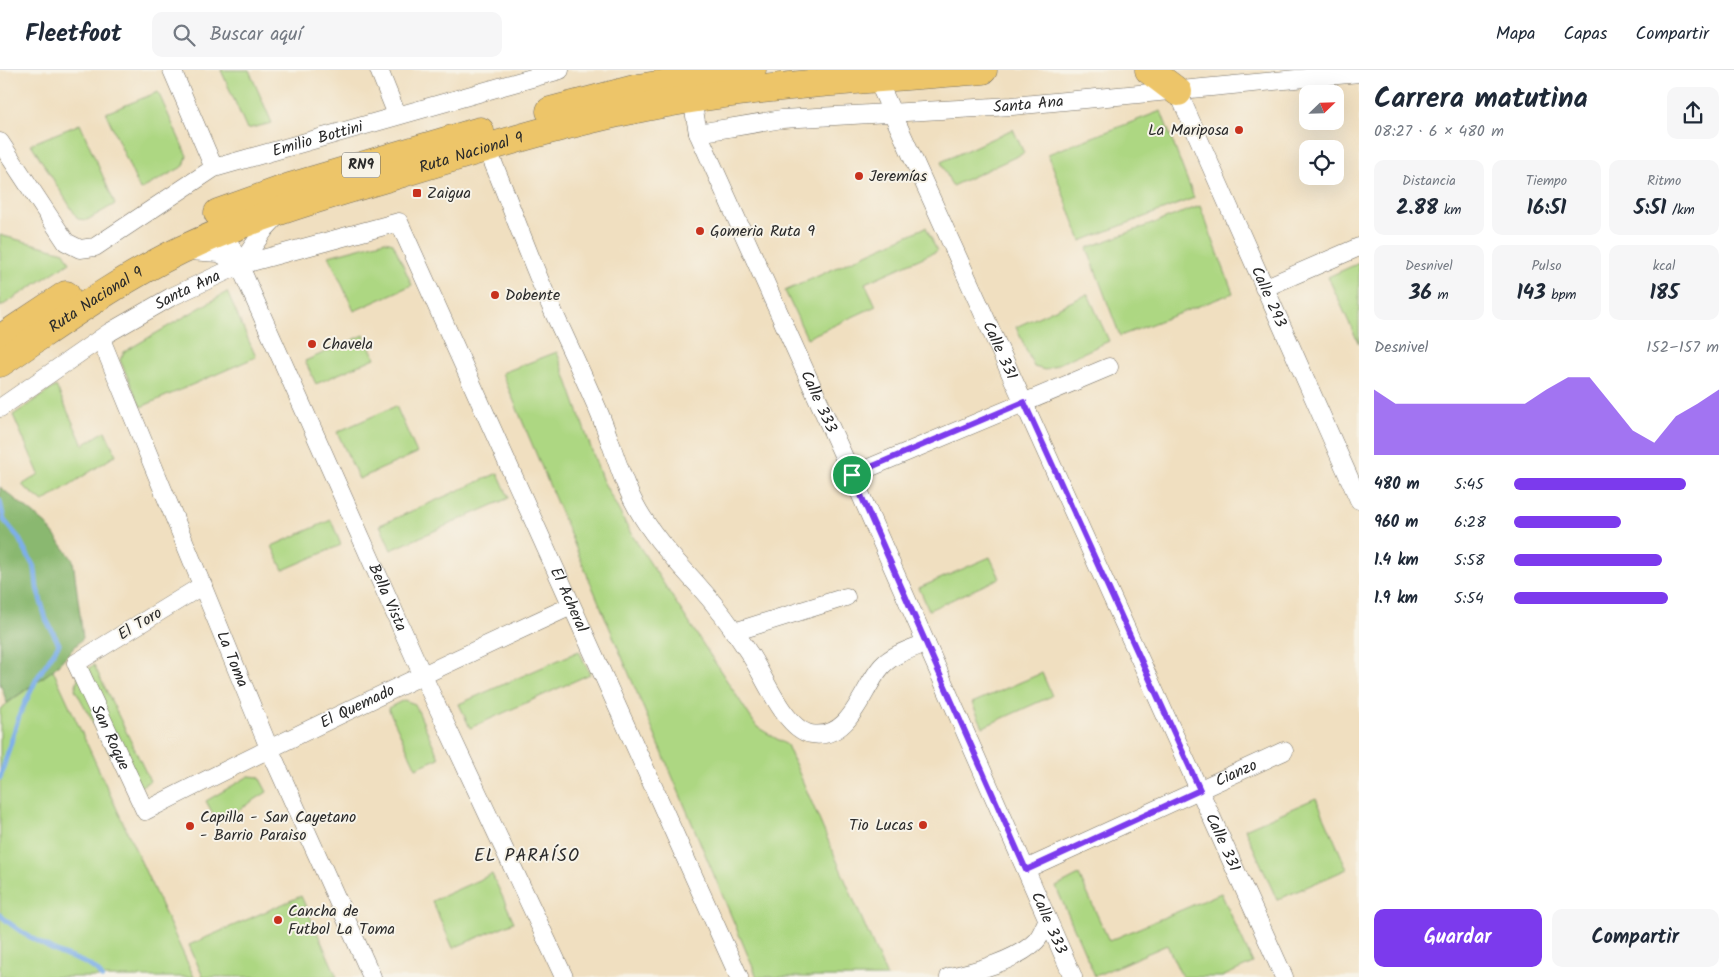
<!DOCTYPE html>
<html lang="es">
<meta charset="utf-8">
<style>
:root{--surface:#fff;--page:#f6f6f7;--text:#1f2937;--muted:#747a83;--line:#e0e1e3;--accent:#7c3aed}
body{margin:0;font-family:Kalam,sans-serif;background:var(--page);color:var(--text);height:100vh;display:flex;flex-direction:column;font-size:19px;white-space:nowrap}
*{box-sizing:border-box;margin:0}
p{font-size:16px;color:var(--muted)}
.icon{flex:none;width:28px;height:28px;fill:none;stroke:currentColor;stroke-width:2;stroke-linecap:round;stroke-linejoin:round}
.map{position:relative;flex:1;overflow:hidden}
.sheet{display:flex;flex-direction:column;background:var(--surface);width:375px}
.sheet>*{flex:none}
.needle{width:32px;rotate:67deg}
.fabs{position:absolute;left:1299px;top:15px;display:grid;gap:10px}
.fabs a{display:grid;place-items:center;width:45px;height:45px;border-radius:10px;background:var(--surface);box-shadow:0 5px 20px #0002;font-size:25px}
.pin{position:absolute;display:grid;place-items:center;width:42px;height:42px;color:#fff;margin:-21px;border:2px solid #fff;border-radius:50%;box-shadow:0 1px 5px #0007}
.round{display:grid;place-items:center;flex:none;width:52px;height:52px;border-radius:10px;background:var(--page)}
.summary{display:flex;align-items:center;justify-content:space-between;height:85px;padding:0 15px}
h1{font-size:28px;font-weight:600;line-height:38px}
.metrics{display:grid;grid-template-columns:repeat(3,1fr);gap:8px;height:85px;padding:5px 15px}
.metrics div{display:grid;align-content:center;border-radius:10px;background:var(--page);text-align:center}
.metrics b{font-size:21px;font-weight:600}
.metrics small{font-size:14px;font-weight:400}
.metrics p{font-size:14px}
.chart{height:140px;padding:10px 15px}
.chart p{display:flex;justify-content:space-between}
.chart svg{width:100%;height:90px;margin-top:5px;fill:var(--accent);opacity:.7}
.cta{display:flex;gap:10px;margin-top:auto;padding:10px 15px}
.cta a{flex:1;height:58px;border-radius:10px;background:var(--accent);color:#fff;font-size:20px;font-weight:600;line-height:58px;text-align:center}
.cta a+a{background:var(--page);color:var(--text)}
ul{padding:0 15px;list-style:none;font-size:16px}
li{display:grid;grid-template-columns:80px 60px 1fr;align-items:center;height:38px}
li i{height:12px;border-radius:6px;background:var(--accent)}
header{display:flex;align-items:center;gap:30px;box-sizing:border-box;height:70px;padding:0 25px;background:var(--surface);border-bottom:1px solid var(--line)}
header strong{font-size:24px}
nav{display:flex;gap:28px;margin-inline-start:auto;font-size:18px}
.search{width:350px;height:45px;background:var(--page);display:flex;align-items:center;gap:12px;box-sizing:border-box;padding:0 18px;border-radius:10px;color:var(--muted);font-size:19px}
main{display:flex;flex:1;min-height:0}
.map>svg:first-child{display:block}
.green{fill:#add782;stroke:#6c8156}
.forest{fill:#8ab870;stroke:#5a724e}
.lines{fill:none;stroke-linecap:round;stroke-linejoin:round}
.stream{stroke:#7dafe9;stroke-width:5}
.street-casing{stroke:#706a5f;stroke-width:19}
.primary-casing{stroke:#706a5f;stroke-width:29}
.street{stroke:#fff;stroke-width:18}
.primary{stroke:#edc569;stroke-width:28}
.route-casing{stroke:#fff;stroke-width:10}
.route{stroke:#7c3aed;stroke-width:6}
.poi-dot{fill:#c8321e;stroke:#f7f3e8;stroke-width:2}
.labels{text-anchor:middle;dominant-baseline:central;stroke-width:4;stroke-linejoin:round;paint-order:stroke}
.shield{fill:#f7f3e8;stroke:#686764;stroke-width:1}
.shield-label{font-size:15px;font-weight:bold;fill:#2b2b2b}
.street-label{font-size:16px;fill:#2b2b2b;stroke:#f7f3e8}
.poi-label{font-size:16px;fill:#2b2b2b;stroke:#f7f3e8;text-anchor:start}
.neighbourhood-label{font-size:18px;letter-spacing:1px;fill:#2b2b2b;stroke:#f7f3e8}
</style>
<header>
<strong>Fleetfoot</strong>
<div class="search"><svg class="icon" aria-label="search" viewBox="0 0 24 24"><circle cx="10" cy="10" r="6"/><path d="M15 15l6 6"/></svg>Buscar aquí</div>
<nav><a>Mapa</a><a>Capas</a><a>Compartir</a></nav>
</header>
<main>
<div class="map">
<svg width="1359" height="907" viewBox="0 0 1359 907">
<rect width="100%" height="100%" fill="#f7f3e8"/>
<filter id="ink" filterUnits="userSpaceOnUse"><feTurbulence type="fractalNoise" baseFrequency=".02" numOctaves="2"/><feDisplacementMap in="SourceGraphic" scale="10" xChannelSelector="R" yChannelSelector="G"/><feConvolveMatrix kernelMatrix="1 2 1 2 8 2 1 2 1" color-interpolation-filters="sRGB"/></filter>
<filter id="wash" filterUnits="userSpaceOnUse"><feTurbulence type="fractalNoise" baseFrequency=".0096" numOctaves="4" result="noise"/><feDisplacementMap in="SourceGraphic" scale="20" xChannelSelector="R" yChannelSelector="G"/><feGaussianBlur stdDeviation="1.12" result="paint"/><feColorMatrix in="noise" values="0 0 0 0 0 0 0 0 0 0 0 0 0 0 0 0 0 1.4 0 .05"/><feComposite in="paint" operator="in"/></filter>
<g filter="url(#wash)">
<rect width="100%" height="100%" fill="#f0dfc0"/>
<path class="green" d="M221 0H249L272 53 247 59Z
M158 22 187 86 184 96 140 120 106 43Z
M1161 41 1194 128 1081 171 1048 84Z
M80 54 115 134 87 150 78 149 31 74Z
M1013 59 1024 83 952 116 941 92Z
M1200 136 1233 223 1120 266 1087 178Z
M926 157 937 181 865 213 876 236 807 268 785 221Z
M0 165 64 182 70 192 0 237Z
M385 171 393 173 412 215 354 241 329 186Z
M1359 193V274L1328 207Z
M227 222 256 287 141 337 120 290 124 282Z
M1088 224 1109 271 1045 300 1034 297 1016 257Z
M364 265 375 288 316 314 305 291Z
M557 282 602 409 630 462 757 657 787 675 887 907H757L502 303Z
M56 316 83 375 105 361 116 385 43 432 22 415 39 404 13 345Z
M396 336 417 383 359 409 337 362Z
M498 403 509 428 391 480 380 455Z
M331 450 341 475 283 500 272 476Z
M990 487 1000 508 929 540 919 518Z
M579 581 590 604 470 658 459 634Z
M94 595 150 711 138 718 128 716 75 619 79 604Z
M53 600 194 907H0V639Z
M1042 603 1052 626 983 657 972 633Z
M404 630 415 634 439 688 416 698 388 638Z
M249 706 259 707 267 722 218 753 206 731Z
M1316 728 1347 799 1277 830 1245 759Z
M492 804 514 852 453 878 432 831Z
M1079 805 1109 871 1221 823 1253 893 1222 907H1182L1167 875 1095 906 1056 817Z
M301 826 337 907H203L189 875Z"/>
<path class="forest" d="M0 417 46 454 73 490 83 568 53 600 7 633 0 613Z"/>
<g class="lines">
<path class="stream" d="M0 431 4 450 18 467 35 499 37 518 46 549 59 574 37 608 19 646 0 708
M0 845C17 861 37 872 59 883 75 890 92 892 102 907"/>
</g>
</g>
<g filter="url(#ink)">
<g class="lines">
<defs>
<g id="street">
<path d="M172 0 214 98"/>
<path d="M379 0 397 45"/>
<path id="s1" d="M877 9 1284 907"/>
<path id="s2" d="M1178 22 1359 430"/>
<path id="s3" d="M692 29 698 63 852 405 1073 907"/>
<path id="s4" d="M698 63 782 49 1012 36 1359 3"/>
<path id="s5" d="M0 72 66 172 80 179 95 177 214 98 560 0"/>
<path d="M487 78C510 132 529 188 553 241 568 274 584 307 598 340 614 377 621 414 643 448 658 472 677 492 696 513 715 534 733 558 749 583 763 603 784 659 811 664 851 671 862 618 882 596 893 584 911 579 926 573"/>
<path id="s6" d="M221 154 422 604 564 907"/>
<path d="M189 181 219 183 240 195 265 159 278 145"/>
<path d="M1264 218 1359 177"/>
<path id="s7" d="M101 269 269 678 372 907"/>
<path id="s8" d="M0 338 110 262 171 227 240 195 399 152 739 907"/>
<path d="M852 405 1109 297"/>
<path id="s9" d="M203 515 76 593 145 741C286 669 428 602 571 536"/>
<path d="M734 562 846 527"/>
<path id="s10" d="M1026 799 1284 681"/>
<path d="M949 907C975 902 1017 890 1036 871 1041 866 1044 857 1047 851"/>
</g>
<g id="primary">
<path d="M1149 0 1178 22"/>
<path d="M550 41 638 18 752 0"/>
<path d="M218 143 290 117 480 61"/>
<path d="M0 269 66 225"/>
<path id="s11" d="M0 293C60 253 117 211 181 180 249 148 321 127 393 106 491 76 590 45 691 29 787 13 886 8 983 0"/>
</g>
</defs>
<use href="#street" class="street-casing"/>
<use href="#primary" class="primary-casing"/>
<use href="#street" class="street"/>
<use href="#primary" class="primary"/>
</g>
</g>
<g class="lines" filter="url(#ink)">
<defs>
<path id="route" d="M1024 332 1200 720 1026 800 852 405Z"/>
</defs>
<use href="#route" class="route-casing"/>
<use href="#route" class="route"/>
</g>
<g class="poi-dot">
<circle cx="1239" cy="60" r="5"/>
<circle cx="859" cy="106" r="5"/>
<rect x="412" y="118" width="10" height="10" rx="2.5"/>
<circle cx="700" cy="161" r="5"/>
<circle cx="495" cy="225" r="5"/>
<circle cx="312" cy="274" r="5"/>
<circle cx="923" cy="755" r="5"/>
<circle cx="190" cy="756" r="5"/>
<circle cx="278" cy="850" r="5"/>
</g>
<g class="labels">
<rect class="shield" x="342" y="82.5" width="38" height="25" rx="4"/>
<g class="shield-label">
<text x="361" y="95">RN9</text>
</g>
<g class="street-label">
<text stroke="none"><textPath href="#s4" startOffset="332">Santa Ana</textPath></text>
<text stroke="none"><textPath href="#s5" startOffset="401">Emilio Bottini</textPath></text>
<text stroke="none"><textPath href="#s11" startOffset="520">Ruta Nacional 9</textPath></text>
<text stroke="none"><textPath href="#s8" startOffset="222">Santa Ana</textPath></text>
<text stroke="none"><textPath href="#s2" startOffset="224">Calle 293</textPath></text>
<text stroke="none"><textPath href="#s11" startOffset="115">Ruta Nacional 9</textPath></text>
<text stroke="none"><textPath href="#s1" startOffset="298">Calle 331</textPath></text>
<text stroke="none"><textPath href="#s3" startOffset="329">Calle 333</textPath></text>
<text stroke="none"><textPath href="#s6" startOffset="409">Bella Vista</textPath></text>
<text stroke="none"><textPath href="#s8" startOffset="859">El Acheral</textPath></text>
<text transform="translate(140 554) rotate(-31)">El Toro</text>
<text stroke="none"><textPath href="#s7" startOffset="346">La Toma</textPath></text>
<text stroke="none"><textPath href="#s9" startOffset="549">El Quemado</textPath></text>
<text stroke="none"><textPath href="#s9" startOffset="231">San Roque</textPath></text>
<text stroke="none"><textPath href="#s10" startOffset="231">Cianzo</textPath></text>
<text stroke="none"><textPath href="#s1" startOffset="838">Calle 331</textPath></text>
<text stroke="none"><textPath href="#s3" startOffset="899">Calle 333</textPath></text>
</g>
<g class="poi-label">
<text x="1229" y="60" text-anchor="end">La Mariposa</text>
<text x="869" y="106">Jeremías</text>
<text x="427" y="123">Zaigua</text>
<text x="710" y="161">Gomeria Ruta 9</text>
<text x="505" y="225">Dobente</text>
<text x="322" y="274">Chavela</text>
<text x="200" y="747">Capilla - San Cayetano<tspan x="200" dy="18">- Barrio Paraiso</tspan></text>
<text x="913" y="755" text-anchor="end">Tio Lucas</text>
<text x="288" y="841">Cancha de<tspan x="288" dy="18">Futbol La Toma</tspan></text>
</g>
<g class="neighbourhood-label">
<text x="527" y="786">EL PARAÍSO</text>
</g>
</g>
</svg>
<div class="fabs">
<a><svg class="needle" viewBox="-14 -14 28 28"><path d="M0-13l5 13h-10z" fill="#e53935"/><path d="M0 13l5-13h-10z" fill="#747a83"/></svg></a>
<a><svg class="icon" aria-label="locate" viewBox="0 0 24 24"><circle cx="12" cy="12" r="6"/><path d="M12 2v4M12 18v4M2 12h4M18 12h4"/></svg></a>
</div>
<div class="pin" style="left:852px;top:405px;background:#1e9e55"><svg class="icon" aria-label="arrive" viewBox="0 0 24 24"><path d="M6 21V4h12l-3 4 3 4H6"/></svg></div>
</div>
<section class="sheet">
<div class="summary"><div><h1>Carrera matutina</h1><p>08:27 · 6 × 480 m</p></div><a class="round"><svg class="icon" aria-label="share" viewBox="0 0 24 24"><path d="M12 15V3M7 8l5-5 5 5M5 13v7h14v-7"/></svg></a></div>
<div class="metrics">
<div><p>Distancia</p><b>2.88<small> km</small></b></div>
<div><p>Tiempo</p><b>16:51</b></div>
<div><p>Ritmo</p><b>5:51<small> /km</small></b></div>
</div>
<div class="metrics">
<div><p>Desnivel</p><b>36<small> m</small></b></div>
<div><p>Pulso</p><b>143<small> bpm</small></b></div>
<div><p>kcal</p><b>185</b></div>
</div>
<div class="chart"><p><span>Desnivel</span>152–157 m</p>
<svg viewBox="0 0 160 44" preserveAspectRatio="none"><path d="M0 44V12L10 19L20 19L30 19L40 19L50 19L60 19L70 19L80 12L90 6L100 6L110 19L120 32L130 38L140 25L150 19L160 12V44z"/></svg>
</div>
<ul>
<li><b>480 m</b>5:45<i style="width:84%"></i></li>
<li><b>960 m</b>6:28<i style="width:52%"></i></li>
<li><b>1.4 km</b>5:58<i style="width:72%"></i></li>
<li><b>1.9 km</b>5:54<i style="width:75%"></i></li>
</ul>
<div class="cta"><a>Guardar</a><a>Compartir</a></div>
</section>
</main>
